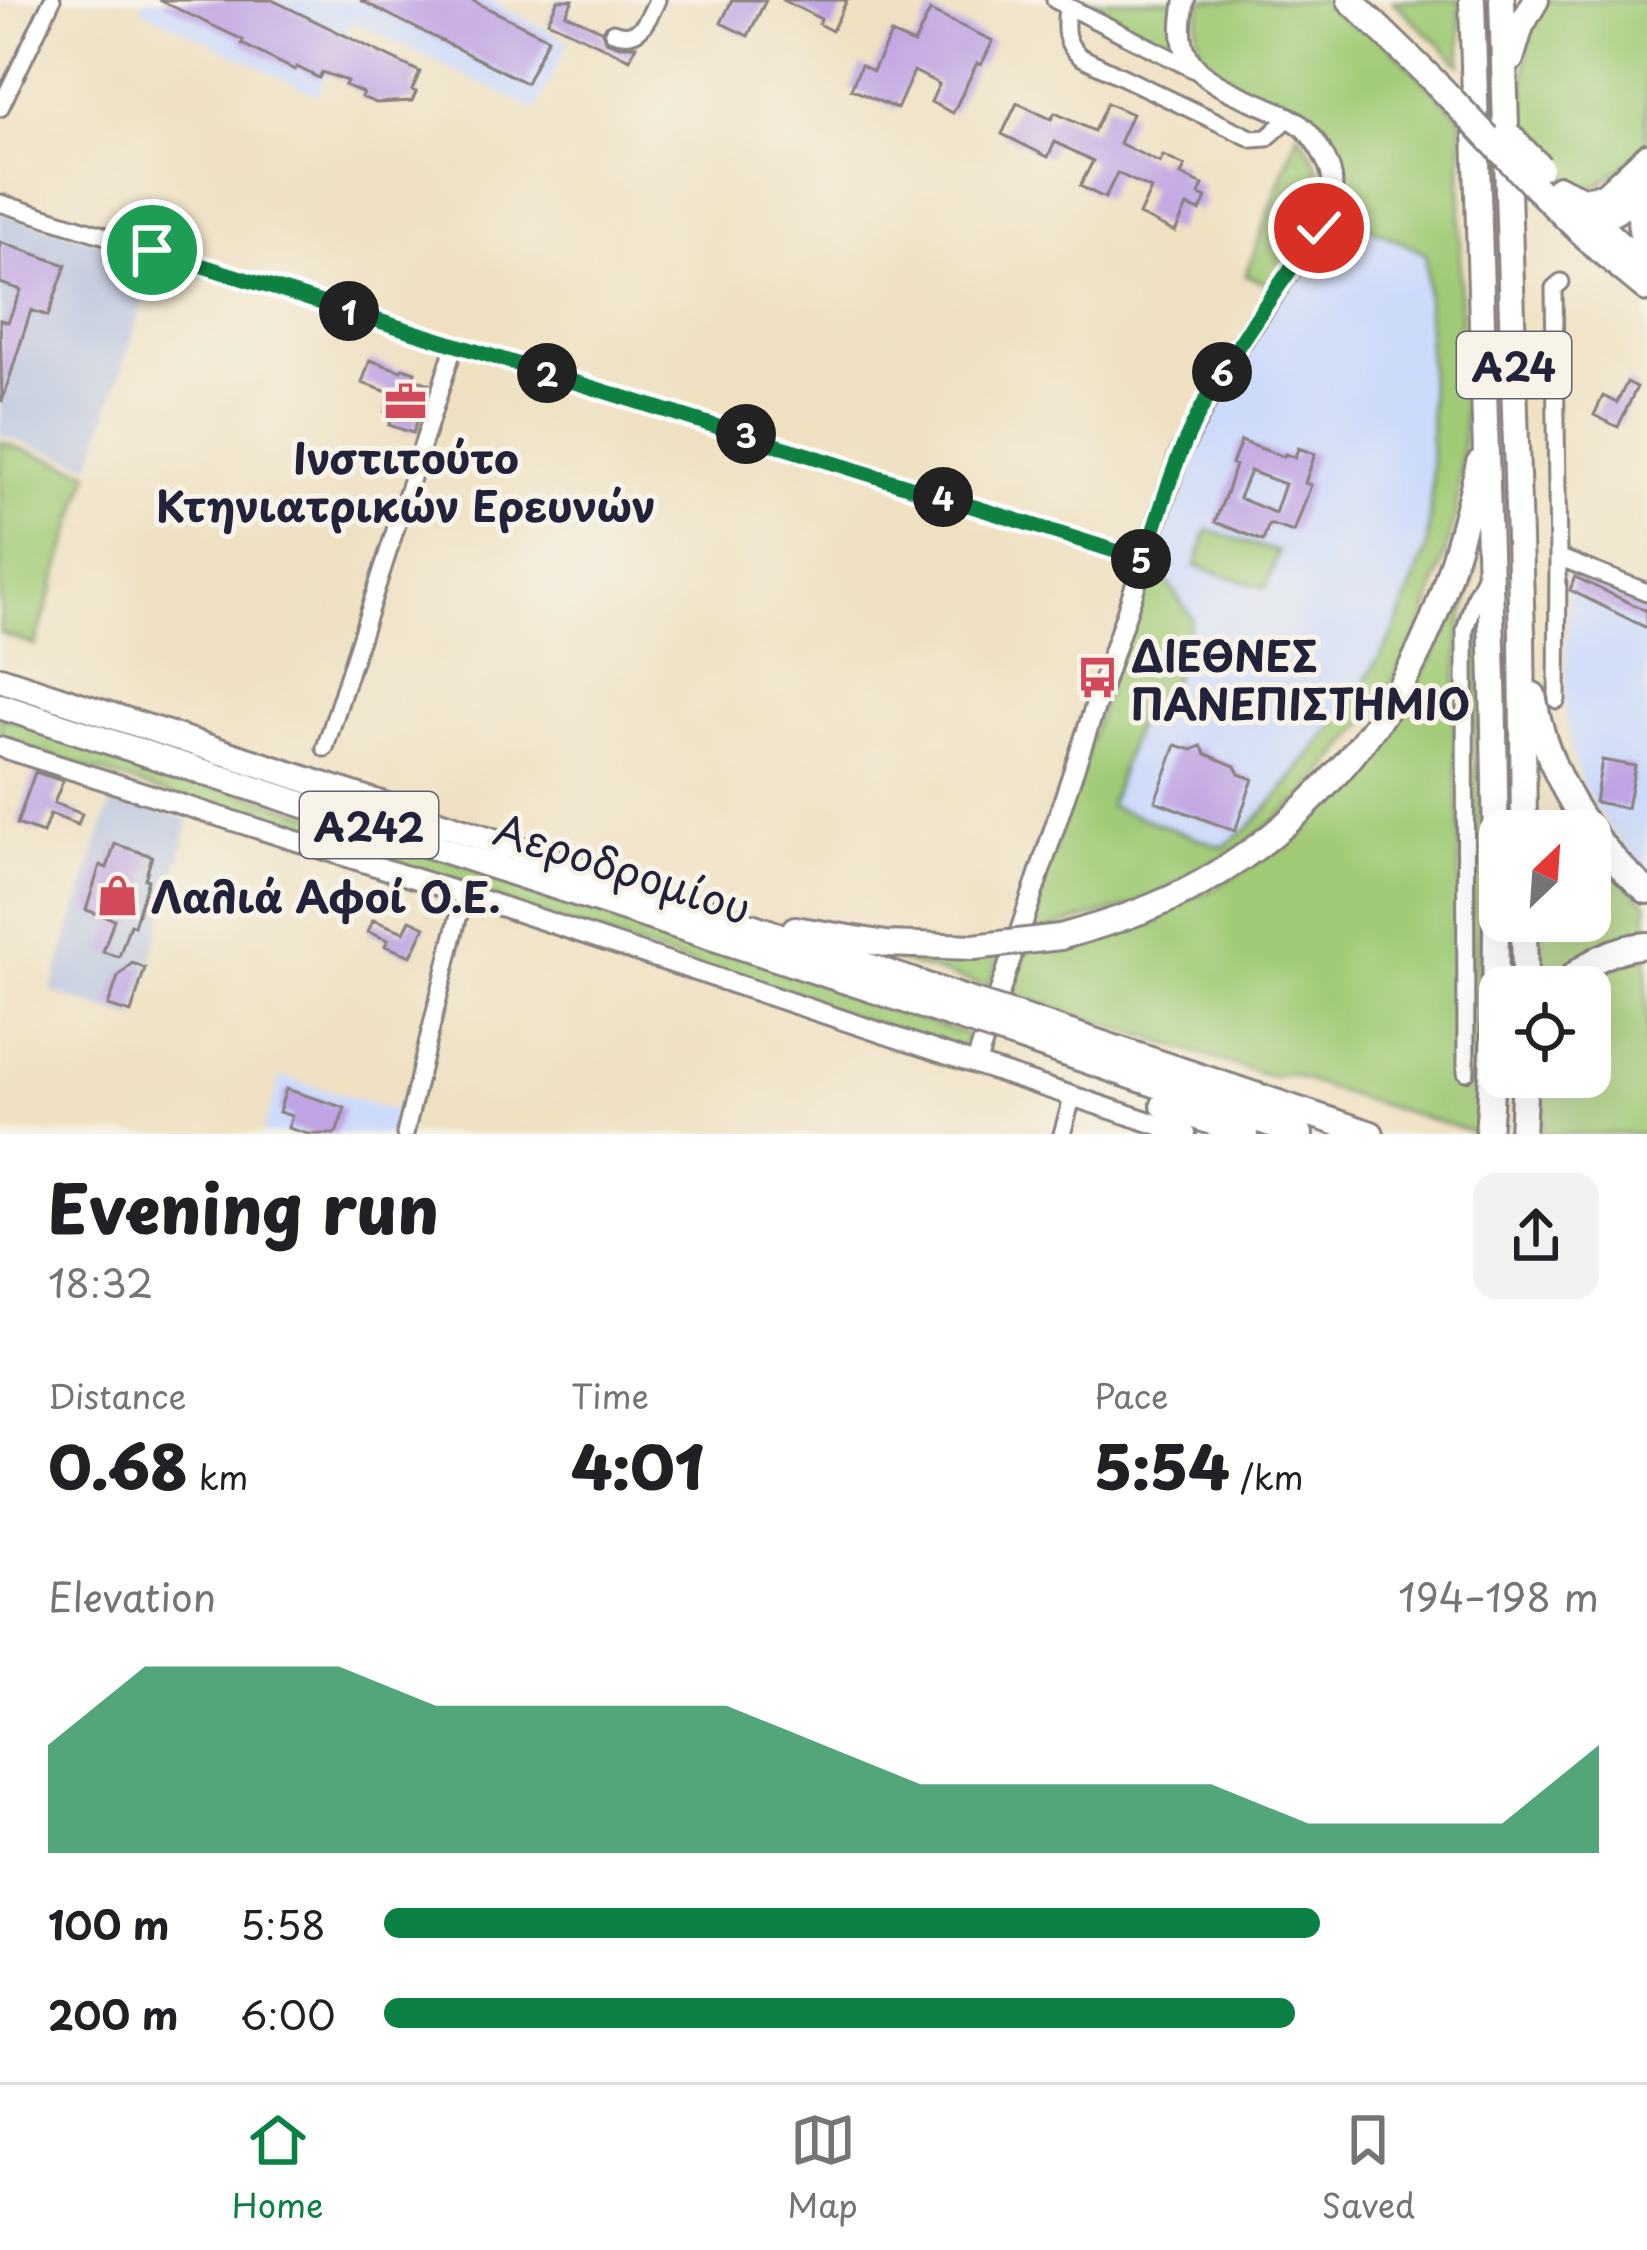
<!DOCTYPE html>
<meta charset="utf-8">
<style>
:root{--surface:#fff;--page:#f2f2f2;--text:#202124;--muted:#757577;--line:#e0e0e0;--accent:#0b8043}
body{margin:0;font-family:"Playpen Sans",sans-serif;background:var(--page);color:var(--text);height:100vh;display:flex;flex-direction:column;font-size:45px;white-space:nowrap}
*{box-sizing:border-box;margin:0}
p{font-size:39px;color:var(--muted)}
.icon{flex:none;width:66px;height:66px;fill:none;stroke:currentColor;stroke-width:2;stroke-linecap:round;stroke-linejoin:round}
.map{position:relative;height:1134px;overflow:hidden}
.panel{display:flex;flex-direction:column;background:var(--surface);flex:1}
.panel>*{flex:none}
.needle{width:78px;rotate:25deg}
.buttons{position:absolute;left:1479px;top:810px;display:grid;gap:24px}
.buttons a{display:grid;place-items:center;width:132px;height:132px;border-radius:24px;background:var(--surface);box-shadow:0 12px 48px #0002;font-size:60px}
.pin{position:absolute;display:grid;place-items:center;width:102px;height:102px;color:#fff;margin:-51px;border:6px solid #fff;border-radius:50%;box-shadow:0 3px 12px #0007}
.km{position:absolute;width:60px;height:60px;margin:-30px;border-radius:50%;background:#222;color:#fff;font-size:33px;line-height:60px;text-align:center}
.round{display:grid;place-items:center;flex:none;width:126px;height:126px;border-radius:24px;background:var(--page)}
.overview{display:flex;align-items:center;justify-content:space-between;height:204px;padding:0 48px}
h1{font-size:66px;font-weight:800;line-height:90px}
.figures{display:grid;grid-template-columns:repeat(3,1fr);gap:18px;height:204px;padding:12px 48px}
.figures div{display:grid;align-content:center}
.figures b{font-size:60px;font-weight:800}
.figures small{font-size:33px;font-weight:400}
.figures p{font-size:33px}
.chart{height:336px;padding:24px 48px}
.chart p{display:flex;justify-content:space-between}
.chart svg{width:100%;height:216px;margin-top:12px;fill:var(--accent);opacity:.7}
ul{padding:0 48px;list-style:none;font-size:39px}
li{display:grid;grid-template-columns:192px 144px 1fr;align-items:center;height:90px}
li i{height:30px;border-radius:15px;background:var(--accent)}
.dock{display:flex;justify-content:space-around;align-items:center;height:168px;border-top:3px solid var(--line);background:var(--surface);font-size:33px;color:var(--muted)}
.dock a{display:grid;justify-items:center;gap:6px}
.dock .active{color:var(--accent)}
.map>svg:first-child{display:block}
.built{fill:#cddbfa}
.industrial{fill:#b9c5de}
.green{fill:#a0ca76;stroke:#617658;stroke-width:3}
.building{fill:#bfa3e3;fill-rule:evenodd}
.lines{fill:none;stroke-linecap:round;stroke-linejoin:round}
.minor-casing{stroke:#88817e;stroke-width:21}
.tertiary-casing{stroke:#88817e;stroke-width:24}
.primary-casing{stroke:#88817e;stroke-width:30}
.trunk-casing{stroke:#88817e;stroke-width:30}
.minor{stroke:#fff;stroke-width:15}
.tertiary{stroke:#fff;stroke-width:18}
.primary{stroke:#fff;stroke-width:24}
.trunk{stroke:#fff;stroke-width:24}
.primary-bridge-casing{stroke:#88817e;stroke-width:30;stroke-linecap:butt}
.trunk-bridge-casing{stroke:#88817e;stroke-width:30;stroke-linecap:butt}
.primary-bridge{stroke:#fff;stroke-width:24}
.trunk-bridge{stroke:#fff;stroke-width:24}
.route-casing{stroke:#fff;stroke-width:24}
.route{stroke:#0b8043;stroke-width:15}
.labels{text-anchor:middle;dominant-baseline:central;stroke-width:10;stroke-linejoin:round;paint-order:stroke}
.shield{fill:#f7f3e8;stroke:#62616f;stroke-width:3}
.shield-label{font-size:39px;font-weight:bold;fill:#22223b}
.poi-label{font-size:42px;font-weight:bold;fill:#22223b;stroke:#f7f3e8;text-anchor:start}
.street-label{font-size:42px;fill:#22223b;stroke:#f7f3e8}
</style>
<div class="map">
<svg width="1647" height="1134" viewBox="0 0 1647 1134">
<rect width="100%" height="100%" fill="#f7f3e8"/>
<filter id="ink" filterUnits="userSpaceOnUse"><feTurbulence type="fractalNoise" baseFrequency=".00833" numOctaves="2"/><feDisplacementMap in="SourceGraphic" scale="24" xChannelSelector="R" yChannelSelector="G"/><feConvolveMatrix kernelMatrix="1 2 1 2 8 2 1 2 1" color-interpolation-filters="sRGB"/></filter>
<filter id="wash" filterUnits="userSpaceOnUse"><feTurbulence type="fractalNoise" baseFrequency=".004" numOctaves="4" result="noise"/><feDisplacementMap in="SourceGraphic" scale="48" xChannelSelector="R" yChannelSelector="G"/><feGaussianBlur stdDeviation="2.7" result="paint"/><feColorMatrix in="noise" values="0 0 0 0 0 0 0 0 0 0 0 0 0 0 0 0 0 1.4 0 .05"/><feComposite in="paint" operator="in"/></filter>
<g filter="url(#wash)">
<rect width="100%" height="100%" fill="#efe0c1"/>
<path class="built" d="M145 0H496L495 3 569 41 536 110 352 21 317 95 141 9Z
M1337 212 1426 254 1432 484 1427 547 1392 637 1350 705 1278 796 1250 827 1223 847 1064 907 1150 578 1194 445 1227 381Z
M1569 565 1647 598V871L1628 852 1595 808 1582 784 1572 752 1565 712Z
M281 1076 405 1114 399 1134H262Z"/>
<path class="industrial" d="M0 211 157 260 91 465 0 435Z
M113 796 190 820 135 1019 51 992Z"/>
<path class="green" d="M1075 0H1178L1176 41 1168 47Z
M1203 0H1343L1462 118 1460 283 1464 430 1456 517 1424 623 1382 702 1309 792 1243 847 1145 902 1024 936 1142 584 1160 571 1192 618 1163 711 1143 705 1109 806 1223 847 1250 827 1278 796 1350 705 1392 637 1427 547 1432 484 1426 254 1337 212C1367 129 1291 116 1238 84 1227 78 1216 69 1206 61 1192 41 1196 22 1203 0Z
M1392 0H1460L1461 65Z
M1548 0H1647V148L1598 186 1582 187 1576 184 1525 132C1525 86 1519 39 1548 0Z
M1298 132C1349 200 1310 227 1269 285L1246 275Z
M0 442 90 472 35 645 0 633Z
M1207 530 1278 552 1266 588 1196 566Z
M1473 533H1479L1476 566 1461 628 1454 718 1460 828 1459 1078 1471 1082 1475 817 1473 622 1481 597 1483 909 1479 1134 1327 1088 1290 1074 1272 1077 1011 994 1025 951 1212 890 1284 843 1360 768 1403 711 1450 624Z
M0 715 761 959 873 1004 973 1036 970 1042 954 1050 0 739Z
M1590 845 1619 878 1647 903V938L1553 987H1542L1540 921H1590Z
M854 948 999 956 989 987Z
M1647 954V1134H1542L1544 1077H1590V987H1577L1610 964Z"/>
<g id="blocks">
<path class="building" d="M159 0H272L420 72 412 90 416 92 412 101 376 103 361 97 363 93 345 85 347 81 322 72 319 78 297 67 295 70 242 44 243 40Z
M360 0H471L548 38 526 83Z
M558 0H573L566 14 601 30 606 41 620 46H636L630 59 548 21Z
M732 0H766L748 36 721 23Z
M782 0H847L832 31 819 24 821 19Z
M930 11 993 41 981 65 977 63 953 113 931 102 939 84 914 71 897 109 851 89 861 65 873 71 891 34 914 44Z
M1017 103 1051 119 1055 113 1094 131 1107 103 1132 114 1119 143 1160 163 1163 156 1185 166 1181 175 1203 185 1199 195 1206 198 1200 211 1187 206 1175 232 1139 215 1151 189 1117 173 1105 198 1080 186 1093 161 1055 142 1048 157 1002 134Z
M0 242 66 265 48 316 31 310 2 402 0 320 8 322 21 290 0 283Z
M370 360 401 371 403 368 415 372 413 378 429 384 413 433 389 425 393 414 385 412 391 393 362 383Z
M1627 382 1637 387 1618 427 1594 415 1603 396 1617 403Z
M1241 441 1284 457 1285 454 1295 458 1298 448 1315 454 1305 483 1311 485 1294 532 1269 524 1263 541 1215 522 1228 488 1235 465 1232 464ZM1250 471 1285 484 1275 513 1239 498Z
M1575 577 1647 611V628L1570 590Z
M1176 745 1192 750 1201 746 1206 754 1235 766 1239 774 1253 779 1235 831 1155 801Z
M1602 760 1635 766 1627 808 1595 802Z
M35 772 63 781 54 803 82 814 78 825 50 814 43 833 17 824Z
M115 844 152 856 145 879 148 880 134 926 130 924 119 957 103 952 114 919 86 910 100 865 107 868Z
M373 920 404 932 410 920 425 927 411 956 385 946 388 940 368 932Z
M132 963 145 968 131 1013 108 1006 118 977Z
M286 1089 345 1108 337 1131 334 1134H308L288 1128 292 1116 279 1112Z"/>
</g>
</g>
<g filter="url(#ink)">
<use href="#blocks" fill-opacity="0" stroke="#88817e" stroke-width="3"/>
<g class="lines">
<defs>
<path id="minor" d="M1055 0 1197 71
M1067 6C1065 27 1063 43 1081 57L1253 139 1267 138 1288 119
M613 32C640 42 647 21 657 0
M0 108 52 0
M0 203 1144 560
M1558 557 1554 288 1561 282
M1557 700 1558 557 1647 592
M325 748 455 344
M1466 1072 1465 630 1475 596 1486 574
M405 1134 464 894
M1062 1134 1073 1095"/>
<path id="tertiary" d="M0 747 464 894 1186 1134
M976 1063 1179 455 1223 369 1319 228C1331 205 1339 183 1325 158 1320 148 1312 136 1304 128 1273 101 1208 95 1187 55 1179 38 1182 18 1185 0"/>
<path id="primary" d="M1350 0 1438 85
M1536 188 1597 248 1647 289
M1559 188 1619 244 1647 265"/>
<path id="trunk" d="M1472 0C1480 227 1488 454 1493 680 1496 831 1500 984 1488 1134
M1502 0 1522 634 1524 831
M1511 59 1521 26 1536 0
M1647 185C1637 207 1638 228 1647 250
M1560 189 1583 199 1604 196
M1593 220 1604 196 1647 156
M1593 220C1620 214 1629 201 1647 181
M0 679 716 914 968 1000
M1533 695C1546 772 1588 841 1647 891
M0 706 957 1017
M1524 921 1525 987
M795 929 886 944 974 947
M1060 937C1110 923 1160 907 1205 881 1310 821 1398 718 1439 604 1455 558 1468 510 1479 463
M1562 987C1584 963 1615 947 1647 945
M1022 1017 1371 1134
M1015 1036 1300 1134
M1164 1105 1245 1134
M1522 1134 1525 1077"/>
</defs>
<use href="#minor" class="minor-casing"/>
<use href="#tertiary" class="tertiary-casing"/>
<use href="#primary" class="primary-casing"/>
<use href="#trunk" class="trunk-casing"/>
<use href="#minor" class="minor"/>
<use href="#tertiary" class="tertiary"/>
<use href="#primary" class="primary"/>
<use href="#trunk" class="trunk"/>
<defs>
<path id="primary-bridge" d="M1438 85 1536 188
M1508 134 1540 167"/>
<path id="trunk-bridge" d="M974 947 1060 937
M968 1000 1022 1017
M957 1017 1015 1036"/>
</defs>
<use href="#primary-bridge" class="primary-bridge-casing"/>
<use href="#trunk-bridge" class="trunk-bridge-casing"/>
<use href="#primary-bridge" class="primary-bridge"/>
<use href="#trunk-bridge" class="trunk-bridge"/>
</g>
</g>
<g class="lines" filter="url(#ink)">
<defs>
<path id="route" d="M152 250 1144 560C1160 513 1173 463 1196 419 1230 351 1277 290 1319 228"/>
</defs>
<use href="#route" class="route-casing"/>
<use href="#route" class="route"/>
</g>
<defs>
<symbol id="office-bare" viewBox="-9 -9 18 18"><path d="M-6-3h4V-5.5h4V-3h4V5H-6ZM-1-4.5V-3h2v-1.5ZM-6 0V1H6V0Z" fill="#d1495b" stroke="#f7f3e8" stroke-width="2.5" paint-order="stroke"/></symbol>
<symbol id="bus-bare" viewBox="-9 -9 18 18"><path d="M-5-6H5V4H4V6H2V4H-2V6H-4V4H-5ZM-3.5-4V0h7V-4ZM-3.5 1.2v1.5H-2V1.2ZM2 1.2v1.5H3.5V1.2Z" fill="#d1495b" stroke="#f7f3e8" stroke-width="2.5" paint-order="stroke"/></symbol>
<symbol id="shop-bare" viewBox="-9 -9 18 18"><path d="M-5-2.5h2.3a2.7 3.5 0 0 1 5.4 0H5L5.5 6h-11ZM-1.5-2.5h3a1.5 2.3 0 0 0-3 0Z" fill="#d1495b" stroke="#f7f3e8" stroke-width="2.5" paint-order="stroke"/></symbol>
</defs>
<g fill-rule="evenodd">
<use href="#office-bare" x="376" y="372" width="59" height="59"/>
<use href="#bus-bare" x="1068" y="648" width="59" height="59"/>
<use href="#shop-bare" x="88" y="866" width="59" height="59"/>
</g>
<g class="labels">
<g class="shield">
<rect x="1457" y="332" width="114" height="66" rx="9"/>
<rect x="300" y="792" width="138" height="66" rx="9"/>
</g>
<g class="shield-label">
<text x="1514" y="365">Α24</text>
<text x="369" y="825">Α242</text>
</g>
<g class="poi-label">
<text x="406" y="456" text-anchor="middle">Ινστιτούτο<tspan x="406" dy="48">Κτηνιατρικών Ερευνών</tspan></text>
<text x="1131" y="654">ΔΙΕΘΝΕΣ<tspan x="1131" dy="48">ΠΑΝΕΠΙΣΤΗΜΙΟ</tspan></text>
<text x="151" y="895">Λαλιά Αφοί Ο.Ε.</text>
</g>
<g class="street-label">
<text transform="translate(623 867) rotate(18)">Αεροδρομίου</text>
</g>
</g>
</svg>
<div class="buttons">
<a><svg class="needle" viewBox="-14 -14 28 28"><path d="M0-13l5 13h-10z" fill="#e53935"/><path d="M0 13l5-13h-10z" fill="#757577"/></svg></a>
<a><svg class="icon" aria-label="locate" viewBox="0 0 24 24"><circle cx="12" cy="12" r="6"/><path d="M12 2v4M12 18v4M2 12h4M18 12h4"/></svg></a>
</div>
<div class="pin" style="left:152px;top:250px;background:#1e9e55"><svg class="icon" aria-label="arrive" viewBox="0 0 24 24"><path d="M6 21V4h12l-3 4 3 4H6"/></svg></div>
<div class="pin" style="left:1319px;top:228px;background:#d93025"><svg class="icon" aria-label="check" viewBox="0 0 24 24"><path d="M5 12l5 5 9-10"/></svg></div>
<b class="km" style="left:349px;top:311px">1</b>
<b class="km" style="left:547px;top:373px">2</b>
<b class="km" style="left:746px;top:434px">3</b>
<b class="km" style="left:943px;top:497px">4</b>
<b class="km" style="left:1141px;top:559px">5</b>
<b class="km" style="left:1222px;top:372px">6</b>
</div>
<section class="panel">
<div class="overview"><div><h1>Evening run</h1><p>18:32</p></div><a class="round"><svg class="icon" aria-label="share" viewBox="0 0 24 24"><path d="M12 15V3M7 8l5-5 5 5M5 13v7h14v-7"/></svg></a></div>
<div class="figures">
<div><p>Distance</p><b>0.68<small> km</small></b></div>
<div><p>Time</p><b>4:01</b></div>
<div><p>Pace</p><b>5:54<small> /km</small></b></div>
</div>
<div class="chart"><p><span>Elevation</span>194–198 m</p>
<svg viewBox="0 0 160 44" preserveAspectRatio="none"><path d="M0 44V22L10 6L20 6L30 6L40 14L50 14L60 14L70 14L80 22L90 30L100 30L110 30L120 30L130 38L140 38L150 38L160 22V44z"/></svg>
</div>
<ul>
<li><b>100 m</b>5:58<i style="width:77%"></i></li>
<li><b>200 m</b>6:00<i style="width:75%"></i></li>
</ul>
</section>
<nav class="dock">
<a class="active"><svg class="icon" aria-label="home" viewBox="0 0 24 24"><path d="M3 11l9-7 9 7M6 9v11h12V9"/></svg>Home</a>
<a><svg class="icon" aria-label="map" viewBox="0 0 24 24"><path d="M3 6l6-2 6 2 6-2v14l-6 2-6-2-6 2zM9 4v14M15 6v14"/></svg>Map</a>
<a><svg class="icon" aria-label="saved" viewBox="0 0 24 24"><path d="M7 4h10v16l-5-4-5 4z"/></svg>Saved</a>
</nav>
